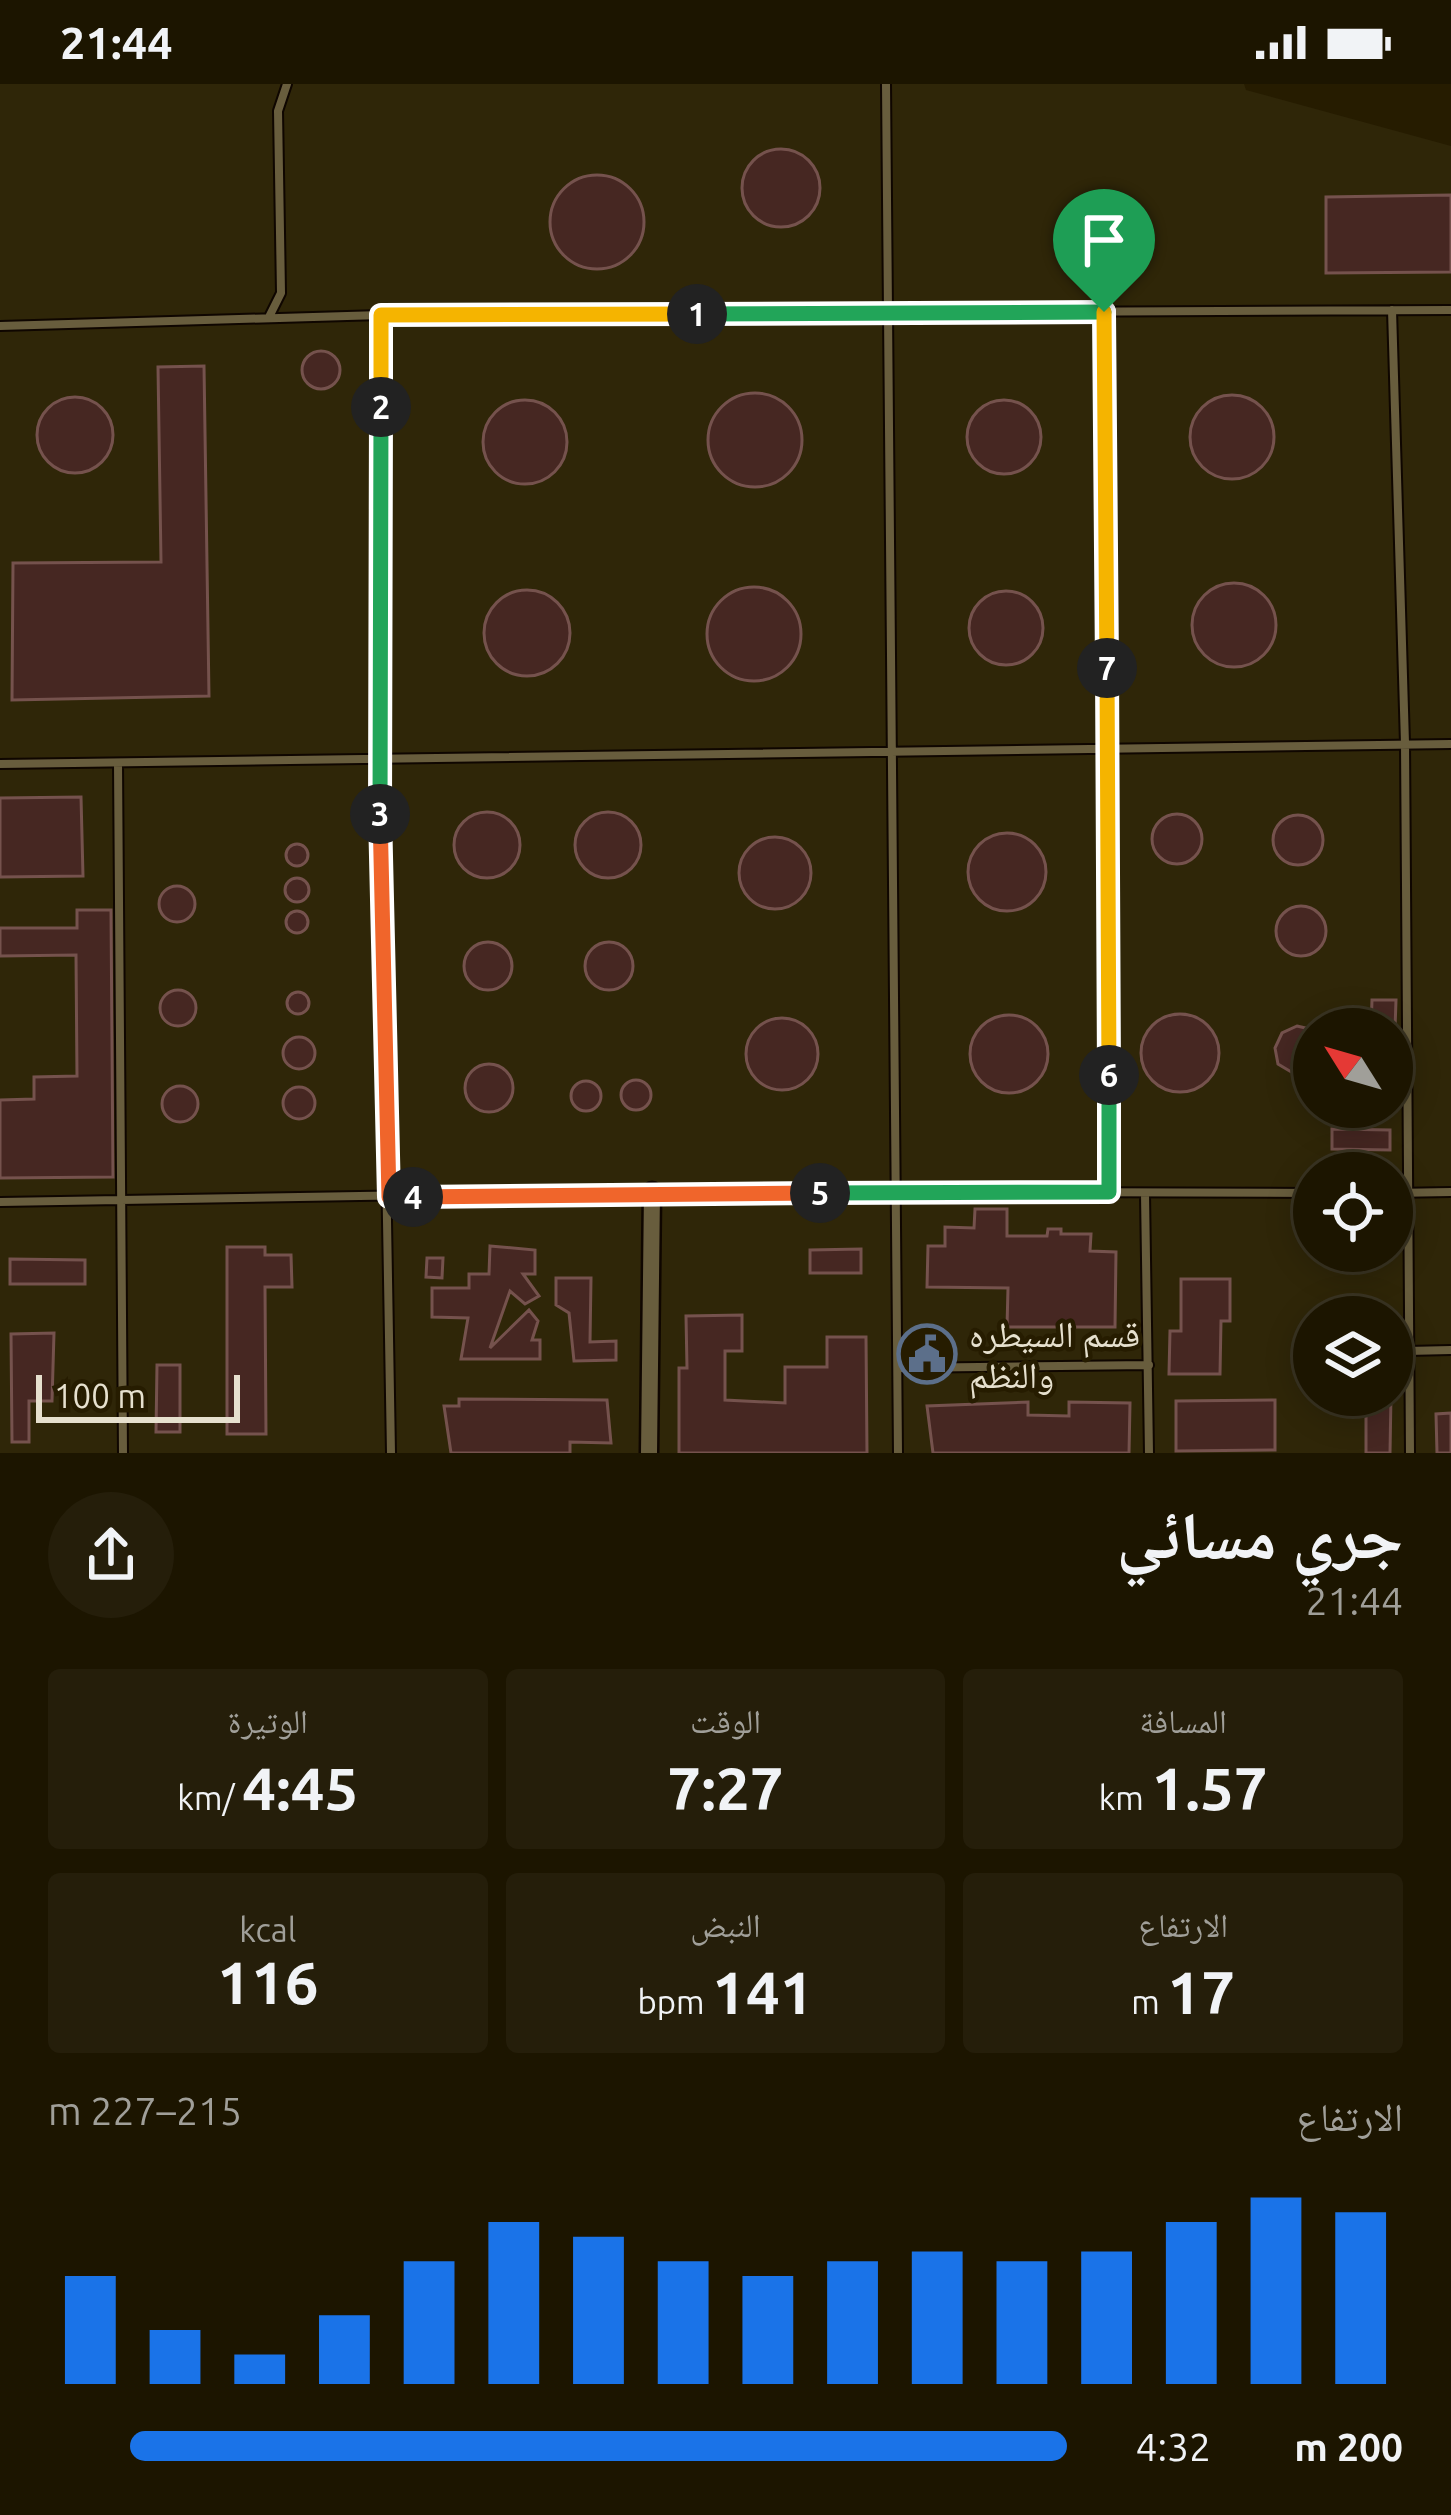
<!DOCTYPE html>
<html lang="ar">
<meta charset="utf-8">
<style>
:root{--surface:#1c1500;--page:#251e0a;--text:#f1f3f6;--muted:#a09f99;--line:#3a3422;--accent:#1a73e8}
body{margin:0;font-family:Ubuntu,"Noto Naskh Arabic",sans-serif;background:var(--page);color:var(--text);direction:rtl;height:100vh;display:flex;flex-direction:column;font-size:45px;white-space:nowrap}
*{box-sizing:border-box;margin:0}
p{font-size:39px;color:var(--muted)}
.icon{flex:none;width:66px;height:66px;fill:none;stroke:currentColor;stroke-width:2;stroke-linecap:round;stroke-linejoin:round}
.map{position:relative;height:1369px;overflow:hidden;direction:ltr}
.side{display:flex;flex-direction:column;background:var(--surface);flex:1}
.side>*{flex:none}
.needle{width:78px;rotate:307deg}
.tools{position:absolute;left:1293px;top:924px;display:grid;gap:24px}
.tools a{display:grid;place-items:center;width:120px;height:120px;border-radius:50%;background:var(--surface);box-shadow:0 6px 30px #0003,0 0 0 3px var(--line);font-size:60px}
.scale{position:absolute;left:36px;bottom:30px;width:204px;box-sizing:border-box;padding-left:12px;border:6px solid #e6e0ce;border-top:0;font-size:33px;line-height:42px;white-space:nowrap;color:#e6e0ce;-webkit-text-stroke:9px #261c00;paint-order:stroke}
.pin{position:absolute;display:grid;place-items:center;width:102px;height:102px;color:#fff;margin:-123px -51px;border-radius:50% 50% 50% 0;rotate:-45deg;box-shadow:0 0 12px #0007}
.pin .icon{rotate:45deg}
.km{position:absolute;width:60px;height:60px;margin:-30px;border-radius:50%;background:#222;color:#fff;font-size:33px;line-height:60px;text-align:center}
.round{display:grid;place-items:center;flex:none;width:126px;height:126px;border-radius:63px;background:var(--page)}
.summary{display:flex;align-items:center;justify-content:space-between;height:204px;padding:0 48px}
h1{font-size:66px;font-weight:700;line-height:90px}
.figures{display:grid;grid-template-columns:repeat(3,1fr);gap:18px;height:204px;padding:12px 48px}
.figures div{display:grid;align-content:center;border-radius:12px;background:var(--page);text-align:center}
.figures b{font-size:60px;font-weight:700}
.figures small{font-size:33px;font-weight:400}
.figures p{font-size:33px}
.chart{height:336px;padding:24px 48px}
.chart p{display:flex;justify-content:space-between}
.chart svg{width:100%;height:216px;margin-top:12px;stroke:var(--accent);stroke-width:6}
ul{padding:0 48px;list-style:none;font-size:39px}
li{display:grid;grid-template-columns:192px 144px 1fr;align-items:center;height:90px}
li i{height:30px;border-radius:15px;background:var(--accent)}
.status{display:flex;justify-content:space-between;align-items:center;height:84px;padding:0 60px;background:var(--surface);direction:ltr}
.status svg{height:33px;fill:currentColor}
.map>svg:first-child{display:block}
.built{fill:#2f2608;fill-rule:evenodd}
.building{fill:#462722;stroke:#75524d;stroke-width:3}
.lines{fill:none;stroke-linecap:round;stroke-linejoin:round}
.service-casing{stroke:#0f0600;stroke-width:12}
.minor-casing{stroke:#0f0600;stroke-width:21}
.service{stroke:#685d3d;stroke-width:8}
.minor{stroke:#685d3d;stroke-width:16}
.split-1-casing{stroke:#fff;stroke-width:24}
.split-2-casing{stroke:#fff;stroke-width:24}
.split-3-casing{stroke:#fff;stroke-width:24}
.split-4-casing{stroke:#fff;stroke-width:24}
.split-5-casing{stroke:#fff;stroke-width:24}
.split-6-casing{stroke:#fff;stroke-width:24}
.split-7-casing{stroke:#fff;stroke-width:24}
.split-8-casing{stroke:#fff;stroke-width:24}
.split-1{stroke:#22a559;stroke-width:15}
.split-2{stroke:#f5b400;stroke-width:15}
.split-3{stroke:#22a559;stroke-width:15}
.split-4{stroke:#f0652b;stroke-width:15}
.split-5{stroke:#f0652b;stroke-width:15}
.split-6{stroke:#22a559;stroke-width:15}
.split-7{stroke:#f5b400;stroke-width:15}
.split-8{stroke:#f5b400;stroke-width:15}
.labels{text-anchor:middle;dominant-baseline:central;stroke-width:9;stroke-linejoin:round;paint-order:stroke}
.poi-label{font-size:36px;fill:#e6e0ce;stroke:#261c00;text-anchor:start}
</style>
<div class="status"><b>21:44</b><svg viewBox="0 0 49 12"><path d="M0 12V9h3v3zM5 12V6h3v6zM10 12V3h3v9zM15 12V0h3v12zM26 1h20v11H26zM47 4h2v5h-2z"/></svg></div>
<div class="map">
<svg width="1451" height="1369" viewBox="0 0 1451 1369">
<rect width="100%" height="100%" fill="#261c00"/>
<path class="built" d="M0 0H1244L1246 6 1451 62V1369H0ZM1314 945H1392V1023H1314ZM1314 1089H1392V1167H1314ZM1314 1233H1392V1311H1314Z"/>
<path class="building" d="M742 104a39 39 0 1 1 78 0a39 39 0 1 1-78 0Z
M550 138a47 47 0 1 1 94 0a47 47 0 1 1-94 0Z
M1451 111V188L1326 189V113Z
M302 286a19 19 0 1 1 38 0a19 19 0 1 1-38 0Z
M204 282 209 612 12 616 13 479 161 478 158 283Z
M708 356a47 47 0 1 1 94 0a47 47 0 1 1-94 0Z
M1190 353a42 42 0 1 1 84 0a42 42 0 1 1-84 0Z
M37 351a38 38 0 1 1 76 0a38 38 0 1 1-76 0Z
M967 353a37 37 0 1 1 74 0a37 37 0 1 1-74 0Z
M483 358a42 42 0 1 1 84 0a42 42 0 1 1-84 0Z
M1192 541a42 42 0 1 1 84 0a42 42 0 1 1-84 0Z
M707 550a47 47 0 1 1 94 0a47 47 0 1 1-94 0Z
M484 549a43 43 0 1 1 86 0a43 43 0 1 1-86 0Z
M969 544a37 37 0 1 1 74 0a37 37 0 1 1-74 0Z
M81 713 83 792 0 793V714Z
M454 761a33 33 0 1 1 66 0a33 33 0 1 1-66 0Z
M575 761a33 33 0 1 1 66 0a33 33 0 1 1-66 0Z
M1152 755a25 25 0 1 1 50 0a25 25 0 1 1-50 0Z
M1273 756a25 25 0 1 1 50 0a25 25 0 1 1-50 0Z
M968 788a39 39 0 1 1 78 0a39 39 0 1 1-78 0Z
M739 789a36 36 0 1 1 72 0a36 36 0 1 1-72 0Z
M286 771a11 11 0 1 1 22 0a11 11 0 1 1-22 0Z
M285 806a12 12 0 1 1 24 0a12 12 0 1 1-24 0Z
M159 820a18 18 0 1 1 36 0a18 18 0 1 1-36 0Z
M1276 847a25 25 0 1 1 50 0a25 25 0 1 1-50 0Z
M77 826H111L113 1093 0 1094V1016L34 1015V993L77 992 76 871 0 872V844H77Z
M286 838a11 11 0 1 1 22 0a11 11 0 1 1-22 0Z
M585 882a24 24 0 1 1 48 0a24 24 0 1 1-48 0Z
M464 882a24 24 0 1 1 48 0a24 24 0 1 1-48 0Z
M160 924a18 18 0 1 1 36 0a18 18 0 1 1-36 0Z
M287 919a11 11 0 1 1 22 0a11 11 0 1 1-22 0Z
M1372 916H1396L1395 945H1371Z
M1141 969a39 39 0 1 1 78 0a39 39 0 1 1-78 0Z
M970 970a39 39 0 1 1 78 0a39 39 0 1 1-78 0Z
M746 970a36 36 0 1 1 72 0a36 36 0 1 1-72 0Z
M1297 942 1314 946V988L1298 992 1278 980 1275 964 1282 949Z
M283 969a16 16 0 1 1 32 0a16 16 0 1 1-32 0Z
M465 1004a24 24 0 1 1 48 0a24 24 0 1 1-48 0Z
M621 1011a15 15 0 1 1 30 0a15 15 0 1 1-30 0Z
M571 1012a15 15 0 1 1 30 0a15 15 0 1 1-30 0Z
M162 1020a18 18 0 1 1 36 0a18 18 0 1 1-36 0Z
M283 1019a16 16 0 1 1 32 0a16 16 0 1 1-32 0Z
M1332 1045 1390 1046V1066L1332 1065Z
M975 1125H1007V1152H1047L1048 1145H1061V1150H1091L1090 1167 1116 1168 1115 1243H1007L1008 1204 927 1203 928 1162H945V1143L974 1144Z
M490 1162 535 1166V1190H523L539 1212 525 1220 510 1207 490 1264 529 1226 538 1237 532 1256H540V1275H461L468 1234 432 1233V1204H469V1190H489Z
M227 1163H265V1171H291L292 1203H265L266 1350H227Z
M861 1165V1189H810V1166Z
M427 1174H443L442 1194 426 1193Z
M10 1175 85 1176V1200H10Z
M556 1194H591L590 1258 616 1257V1276L574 1277 569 1229 556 1221Z
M1181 1195H1230V1237H1221L1220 1290H1169L1170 1247H1181Z
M742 1231V1267H725V1316L785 1319V1283H827V1253H866L867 1369H679V1284H687L686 1232Z
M54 1249 52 1317H29V1358H12L11 1250Z
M157 1281H180V1348H156Z
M1366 1311H1391L1390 1369H1366Z
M459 1315 607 1316 611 1359 570 1358V1369H451L444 1322H459Z
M1275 1316V1366L1176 1367V1317Z
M1028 1318V1331L1069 1332V1318L1130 1319 1129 1369H933L927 1322Z
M1451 1329V1369H1437L1436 1330Z"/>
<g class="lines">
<defs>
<path id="service" d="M886 0 898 1369
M1392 226 1405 659 1410 1369
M1104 228 1109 1109
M381 231 379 672 391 1369
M269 233 281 209 278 27 287 0
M0 242 381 231 1451 226
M118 679 123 1369
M0 680 1451 660
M1392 1109 1451 1108
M1145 1110 1149 1369
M0 1118 652 1107 1314 1109
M1407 1267 1451 1266
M900 1284 1149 1281"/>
<path id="minor" d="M649 1369 652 1107"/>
</defs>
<use href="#service" class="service-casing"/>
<use href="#minor" class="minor-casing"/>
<use href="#service" class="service"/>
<use href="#minor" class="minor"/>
</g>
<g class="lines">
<defs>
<path id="split-1" d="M697 230 1104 228"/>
<path id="split-2" d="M381 323V231L697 230"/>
<path id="split-3" d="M380 730 381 323"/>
<path id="split-4" d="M380 730 389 1113H413"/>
<path id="split-5" d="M413 1113 820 1109"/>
<path id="split-6" d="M820 1109 1109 1108V991"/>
<path id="split-7" d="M1107 584 1109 991"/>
<path id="split-8" d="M1104 228 1107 584"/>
</defs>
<use href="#split-1" class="split-1-casing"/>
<use href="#split-2" class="split-2-casing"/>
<use href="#split-3" class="split-3-casing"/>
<use href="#split-4" class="split-4-casing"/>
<use href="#split-5" class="split-5-casing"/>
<use href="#split-6" class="split-6-casing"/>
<use href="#split-7" class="split-7-casing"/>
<use href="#split-8" class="split-8-casing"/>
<use href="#split-1" class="split-1"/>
<use href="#split-2" class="split-2"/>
<use href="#split-3" class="split-3"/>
<use href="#split-4" class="split-4"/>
<use href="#split-5" class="split-5"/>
<use href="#split-6" class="split-6"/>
<use href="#split-7" class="split-7"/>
<use href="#split-8" class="split-8"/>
</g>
<defs>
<symbol id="civic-ring" viewBox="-11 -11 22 22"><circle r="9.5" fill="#261c00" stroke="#5c6f8a" stroke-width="1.5"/><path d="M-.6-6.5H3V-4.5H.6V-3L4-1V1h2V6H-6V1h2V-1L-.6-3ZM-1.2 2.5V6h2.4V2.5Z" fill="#5c6f8a"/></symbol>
</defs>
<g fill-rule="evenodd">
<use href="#civic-ring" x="894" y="1237" width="66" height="66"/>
</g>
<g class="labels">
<g class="poi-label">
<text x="969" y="1249">قسم السيطره<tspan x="969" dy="41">والنظم</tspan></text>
</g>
</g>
</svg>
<div class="tools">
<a><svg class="needle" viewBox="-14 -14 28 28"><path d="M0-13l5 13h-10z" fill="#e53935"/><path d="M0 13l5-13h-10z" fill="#a09f99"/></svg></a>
<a><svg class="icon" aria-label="locate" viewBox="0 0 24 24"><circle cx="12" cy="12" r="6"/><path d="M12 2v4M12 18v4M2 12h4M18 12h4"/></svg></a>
<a><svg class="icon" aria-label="layers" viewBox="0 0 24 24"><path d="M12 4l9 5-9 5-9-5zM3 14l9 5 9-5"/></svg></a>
</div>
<div class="scale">100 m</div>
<div class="pin" style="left:1104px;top:228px;background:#1e9e55"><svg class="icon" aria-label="arrive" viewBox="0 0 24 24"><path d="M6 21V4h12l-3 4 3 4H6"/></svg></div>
<b class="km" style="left:697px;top:230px">1</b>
<b class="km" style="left:381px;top:323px">2</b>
<b class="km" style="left:380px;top:730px">3</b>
<b class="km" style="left:413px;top:1113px">4</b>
<b class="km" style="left:820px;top:1109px">5</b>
<b class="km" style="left:1109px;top:991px">6</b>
<b class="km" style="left:1107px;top:584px">7</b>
</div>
<section class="side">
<div class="summary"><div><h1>جري مسائي</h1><p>21:44</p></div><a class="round"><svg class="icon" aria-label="share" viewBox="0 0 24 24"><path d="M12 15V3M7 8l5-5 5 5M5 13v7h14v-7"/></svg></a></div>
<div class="figures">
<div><p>المسافة</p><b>1.57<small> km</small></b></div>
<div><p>الوقت</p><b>7:27</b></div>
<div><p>الوتيرة</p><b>4:45<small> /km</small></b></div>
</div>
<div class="figures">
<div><p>الارتفاع</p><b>17<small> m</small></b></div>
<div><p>النبض</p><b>141<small> bpm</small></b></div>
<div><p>kcal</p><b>116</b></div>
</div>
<div class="chart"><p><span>الارتفاع</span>215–227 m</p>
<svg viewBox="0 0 160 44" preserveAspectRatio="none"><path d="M5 44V22M15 44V33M25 44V38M35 44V30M45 44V19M55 44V11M65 44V14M75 44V19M85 44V22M95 44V19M105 44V17M115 44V19M125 44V17M135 44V11M145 44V6M155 44V9"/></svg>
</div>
<ul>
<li><b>200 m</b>4:32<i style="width:92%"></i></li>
</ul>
</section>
